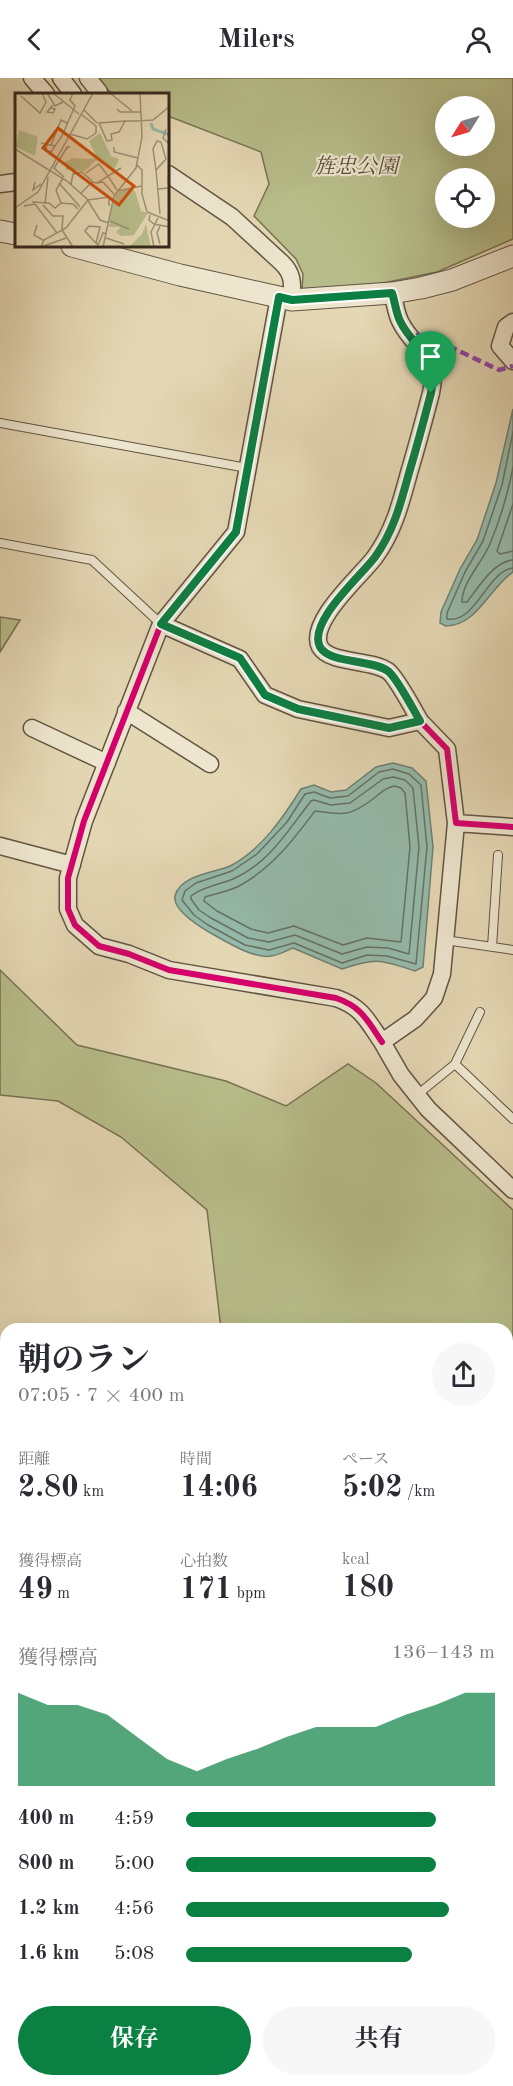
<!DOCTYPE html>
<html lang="ja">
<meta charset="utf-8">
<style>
:root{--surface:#fff;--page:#f7f7f7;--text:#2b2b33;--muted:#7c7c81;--accent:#0b8043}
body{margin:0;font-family:"Old Standard TT","Noto Serif JP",serif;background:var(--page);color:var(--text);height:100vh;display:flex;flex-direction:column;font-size:22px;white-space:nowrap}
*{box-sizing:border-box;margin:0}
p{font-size:20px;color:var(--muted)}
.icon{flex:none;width:33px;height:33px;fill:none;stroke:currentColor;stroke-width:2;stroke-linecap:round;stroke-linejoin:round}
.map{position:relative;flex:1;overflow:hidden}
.details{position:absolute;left:0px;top:1245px;width:513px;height:764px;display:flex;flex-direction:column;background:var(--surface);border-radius:18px 18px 0 0;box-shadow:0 6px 24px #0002}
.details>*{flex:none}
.needle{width:39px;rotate:233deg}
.controls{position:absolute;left:435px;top:18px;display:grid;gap:12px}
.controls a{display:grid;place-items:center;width:60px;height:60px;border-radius:50%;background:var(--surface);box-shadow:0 6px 24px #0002;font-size:30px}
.pin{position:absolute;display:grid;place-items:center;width:51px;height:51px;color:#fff;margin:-62px -26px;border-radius:50% 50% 50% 0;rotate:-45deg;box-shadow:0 0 6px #0007}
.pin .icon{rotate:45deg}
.round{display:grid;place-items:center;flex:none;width:63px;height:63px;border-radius:32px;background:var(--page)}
.head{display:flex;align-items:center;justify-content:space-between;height:102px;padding:0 18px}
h1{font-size:33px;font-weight:700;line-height:45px}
.metrics{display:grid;grid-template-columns:repeat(3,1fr);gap:9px;height:102px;padding:6px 18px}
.metrics div{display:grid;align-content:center}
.metrics b{font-size:30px;font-weight:700}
.metrics small{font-size:16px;font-weight:400}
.metrics p{font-size:16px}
.chart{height:168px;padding:12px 18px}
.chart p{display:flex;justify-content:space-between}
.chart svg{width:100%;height:108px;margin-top:6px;fill:var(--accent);opacity:.7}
.primary-button{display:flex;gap:12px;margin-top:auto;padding:12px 18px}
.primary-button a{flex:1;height:69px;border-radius:36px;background:var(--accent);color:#fff;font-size:24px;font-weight:700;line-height:69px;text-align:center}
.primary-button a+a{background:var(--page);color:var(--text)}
ul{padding:0 18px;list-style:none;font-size:20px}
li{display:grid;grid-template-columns:96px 72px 1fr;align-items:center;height:45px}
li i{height:15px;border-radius:8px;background:var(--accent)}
header{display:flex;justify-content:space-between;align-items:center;height:78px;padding:0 18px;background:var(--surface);font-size:27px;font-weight:700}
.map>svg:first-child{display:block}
.green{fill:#b7bd8a;stroke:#767354;stroke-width:1.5;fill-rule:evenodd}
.water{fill:#95baab;stroke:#6f8072;stroke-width:1.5}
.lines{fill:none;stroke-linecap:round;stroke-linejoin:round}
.shore{stroke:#657264;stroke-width:1.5}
.service-casing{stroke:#615442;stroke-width:10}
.minor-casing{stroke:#615442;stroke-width:19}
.tertiary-casing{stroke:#615442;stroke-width:23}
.trunk-casing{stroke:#35291d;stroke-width:31}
.service{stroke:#ede5ce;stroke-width:8}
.minor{stroke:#ede5ce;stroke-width:16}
.tertiary{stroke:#ede5ce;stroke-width:21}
.trunk{stroke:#e2bc7a;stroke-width:28}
.quiet{stroke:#8e44ad;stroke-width:4.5;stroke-dasharray:9 4.5;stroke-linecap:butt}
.cycleway-casing{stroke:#ede5ce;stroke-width:10}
.cycleway{stroke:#d6006c;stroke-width:6}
.route-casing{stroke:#fff;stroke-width:12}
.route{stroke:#0b8043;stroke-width:8}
.labels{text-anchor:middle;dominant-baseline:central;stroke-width:4.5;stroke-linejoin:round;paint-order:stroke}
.park-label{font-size:21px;font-style:italic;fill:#564e38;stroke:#ede5ce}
.inset-river{fill:none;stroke:#95baab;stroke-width:3}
.inset-road{fill:none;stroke:#9e9177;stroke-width:1.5}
.view{fill:#cd520f;fill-opacity:0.15;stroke:#cd520f;stroke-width:3}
.inset-edge{fill:none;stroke:#35291d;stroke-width:3}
</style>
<header><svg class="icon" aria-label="back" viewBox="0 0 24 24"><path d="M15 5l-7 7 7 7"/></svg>Milers<svg class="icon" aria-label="person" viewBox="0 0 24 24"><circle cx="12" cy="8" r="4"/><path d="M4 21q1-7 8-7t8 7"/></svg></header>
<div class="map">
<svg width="513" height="2008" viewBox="0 0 513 2008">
<rect width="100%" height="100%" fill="#e4d7b3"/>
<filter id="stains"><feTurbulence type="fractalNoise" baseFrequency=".00333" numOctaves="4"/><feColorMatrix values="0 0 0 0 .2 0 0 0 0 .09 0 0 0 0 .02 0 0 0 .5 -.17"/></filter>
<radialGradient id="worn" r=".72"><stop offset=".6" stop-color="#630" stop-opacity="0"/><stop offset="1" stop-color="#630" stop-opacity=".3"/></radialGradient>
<path class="green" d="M97 0H513V161L437 194 354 211 302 213 303 196 296 181 254 138 269 106 261 74 168 38V16H112ZM446 28H484V68H446ZM446 100H484V140H446Z
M0 539 20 542 0 574Z
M0 892 77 967 226 1003 286 1028 348 986 376 1005 513 1132V1422L507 1427V1251H221L207 1132 121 1059 58 1023 0 1017Z"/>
<path class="water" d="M513 331V494C489 510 478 547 446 548L440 545 441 534 460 491 477 462 496 405Z
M393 685 412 690 426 703 433 769 423 889 415 893C381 882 377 879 342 891L293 870C286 873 279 877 271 878 255 881 230 866 216 858 205 852 172 833 175 818 180 797 214 795 230 788 261 772 283 740 301 711L314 707 331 714 346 712 376 689Z"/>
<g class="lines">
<path class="shore" d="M513 354 502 407 483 463 465 494 447 535V541C476 546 487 493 513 490
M513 389C508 415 500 442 490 466 482 485 462 504 462 524H467C478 510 494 483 513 482
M513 426 497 473 500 476 513 473
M393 691 409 696 421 707 427 769 416 886 387 878 367 877 342 885 294 865 269 872 245 867 208 847 194 837 182 822 185 813 196 805 232 793 257 776 287 744 305 716 314 714 330 720 348 718 379 694Z
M393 699 405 702 413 710 419 769 409 876 388 870 367 869 342 876 295 857 269 864 248 860 211 840 199 832 191 821V818C204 808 220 807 235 800 269 785 289 751 311 723L314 722 331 727 350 725 383 701Z
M394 708 401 710 405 715 410 769 401 864 367 860 343 867 294 848 268 855 251 851 217 833 204 823 205 819C217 815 231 813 241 807 274 788 293 762 315 733 343 737 349 739 373 721 380 715 385 710 394 708Z"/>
<defs>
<path id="service" d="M0 345 247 390
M0 465 92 482 161 546
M445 862 513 872
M492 869 498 777
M455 986 480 934
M417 1017 455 986 513 1041"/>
<path id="minor" d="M32 0 46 16
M61 0 73 16
M88 0 99 14
M168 96 232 139 282 185C294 197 292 206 292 222
M0 106 16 104
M392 215C395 224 396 235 400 243 415 274 440 274 431 315 424 342 417 368 409 395 401 424 394 453 375 479 362 497 307 544 320 569 330 586 371 581 388 593 397 600 413 631 420 643
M279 219 236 454 161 546 240 581 265 617 298 631 389 650 420 643 447 671 456 745 513 749
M513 244 506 249 500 268 513 283
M161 546 84 743 68 800V831L75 847 99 868 129 876 169 892 336 920C362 929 367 942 382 964
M126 633 210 686
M32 650 107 685
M456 745 442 896 434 920 415 941 382 964 401 997 428 1031 513 1112
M0 768 72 787
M507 1580 513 1579
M0 1876 6 1873
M507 1899 513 1914
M507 1935 513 1931
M409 2002 412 2008
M6 2008 24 2002"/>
<path id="tertiary" d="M0 153 16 156
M72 168 180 197 292 222 392 215 421 210 452 202 513 178"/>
<path id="trunk" d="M507 1643 513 1642
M507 1670 513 1669
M0 1713 6 1712
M0 1742 6 1741"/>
</defs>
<use href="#service" class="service-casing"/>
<use href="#minor" class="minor-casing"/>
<use href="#tertiary" class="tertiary-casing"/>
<use href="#trunk" class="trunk-casing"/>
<use href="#service" class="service"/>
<use href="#minor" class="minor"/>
<use href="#tertiary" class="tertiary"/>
<use href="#trunk" class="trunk"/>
<path class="quiet" d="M412 260 421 255 499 292 513 288"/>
<defs>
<path id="cycleway" d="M279 219 236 454 161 546 240 581 265 617 298 631 389 650 420 643 447 671 456 745 513 749
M161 546 84 743 68 800V831L75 847 99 868 129 876 169 892 336 920C362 929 367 942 382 964"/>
</defs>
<use href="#cycleway" class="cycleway-casing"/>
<use href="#cycleway" class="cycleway"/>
</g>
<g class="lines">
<defs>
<path id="route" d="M392 215C395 224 396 235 400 243 415 274 440 274 431 315 424 342 417 368 409 395 401 424 394 453 375 479 362 497 307 544 320 569 330 586 371 581 388 593 397 600 413 631 420 643L389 650 298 631 265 617 240 580 161 546 236 454 279 219 292 222Z"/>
</defs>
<use href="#route" class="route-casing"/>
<use href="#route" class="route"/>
</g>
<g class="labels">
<g class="park-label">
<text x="356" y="89">旌忠公園</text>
</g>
</g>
<g transform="translate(15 15)">
<rect width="154" height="154" fill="#e4d7b3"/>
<path d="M4 37 23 44 20 63 1 54ZM85 40 96 63 104 66 100 75 97 78 87 67 80 68 70 78 51 77 50 69 57 65 78 66 81 62 74 48ZM114 96 120 98 126 118 133 120 119 142 106 143 101 139 106 134H94L96 119 101 100ZM131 131 136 154H114L127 141Z" fill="#b7bd8a"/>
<path class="inset-river" d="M136 30 138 36 155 42"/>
<path class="inset-road" d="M32 0 40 13 48 9M38 0 64 21M95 0 117 18M6 3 25 20 31 9 27 0M36 15 40 16 38 20 32 19 38 12M102 16 105 19H126M69 17 82 30M67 22 81 33V40M110 28 104 39 96 41 97 47 92 48 84 30 110 28H122L138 27 155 13M151 36 148 45 155 52M55 41 72 46 81 40M142 48 146 49 151 66 141 77 138 56ZM26 50 40 53 47 43 60 13 55 7 58 0M32 51 31 57 36 59 40 53M36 52 46 27 52 30M99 54V59L123 65M0 56 52 88 72 106 85 127 94 130M122 72 127 77V101L132 119 155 128M141 77 145 121M71 80 84 71 93 83 106 75M49 84 39 75 48 61 52 54H54L49 58M20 89 18 97 26 91M44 90 65 114M82 90 88 89 99 101M56 91 58 81 67 79 77 88M142 96 154 95 153 84M103 98 126 93M66 100 77 89 82 90 93 83 102 97M17 109 34 110 40 115 46 110 58 111 63 116M46 110 41 97 48 85M30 111 33 84M28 112 38 123H48L47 137 58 154M9 113 20 111 42 140M0 115 23 99 78 0M135 122 134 127 139 131 155 134M95 128 114 136M22 132 19 142 28 147M145 133 142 140 145 151M91 145 109 151M81 150 85 134 74 133 70 138 76 145 83 152 88 140 92 141M26 154 29 147 51 135 73 107 94 104V113M26 154 51 145M88 154 99 103 121 75 127 44 125 0M139 154 136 139 143 125"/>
<path class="view" d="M43 35 119 93 104 112 28 55Z"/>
<rect width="154" height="154" class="inset-edge"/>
</g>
<rect width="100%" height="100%" filter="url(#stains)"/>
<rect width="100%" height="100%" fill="url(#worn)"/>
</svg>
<div class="controls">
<a><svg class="needle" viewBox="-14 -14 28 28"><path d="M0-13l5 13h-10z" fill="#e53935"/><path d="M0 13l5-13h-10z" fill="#7c7c81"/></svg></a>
<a><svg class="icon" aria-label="locate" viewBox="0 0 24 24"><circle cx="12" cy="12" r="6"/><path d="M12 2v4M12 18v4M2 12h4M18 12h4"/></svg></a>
</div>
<div class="pin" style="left:431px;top:315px;background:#1e9e55"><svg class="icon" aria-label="arrive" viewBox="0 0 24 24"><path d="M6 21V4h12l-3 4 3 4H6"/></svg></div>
<section class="details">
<div class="head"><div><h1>朝のラン</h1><p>07:05 · 7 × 400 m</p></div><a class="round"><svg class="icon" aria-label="share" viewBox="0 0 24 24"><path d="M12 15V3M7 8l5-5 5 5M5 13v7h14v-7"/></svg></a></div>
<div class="metrics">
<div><p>距離</p><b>2.80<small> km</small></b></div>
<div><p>時間</p><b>14:06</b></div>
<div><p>ペース</p><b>5:02<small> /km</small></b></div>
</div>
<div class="metrics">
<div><p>獲得標高</p><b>49<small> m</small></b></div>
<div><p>心拍数</p><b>171<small> bpm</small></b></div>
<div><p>kcal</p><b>180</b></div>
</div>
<div class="chart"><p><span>獲得標高</span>136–143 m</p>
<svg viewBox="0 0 160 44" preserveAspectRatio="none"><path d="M0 44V6L10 11L20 11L30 15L40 24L50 33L60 38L70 33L80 29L90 24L100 20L110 20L120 20L130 15L140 11L150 6L160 6V44z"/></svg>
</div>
<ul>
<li><b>400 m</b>4:59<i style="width:81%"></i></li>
<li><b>800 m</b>5:00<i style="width:81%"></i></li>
<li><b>1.2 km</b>4:56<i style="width:85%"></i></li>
<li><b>1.6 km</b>5:08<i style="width:73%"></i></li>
</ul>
<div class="primary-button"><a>保存</a><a>共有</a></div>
</section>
</div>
